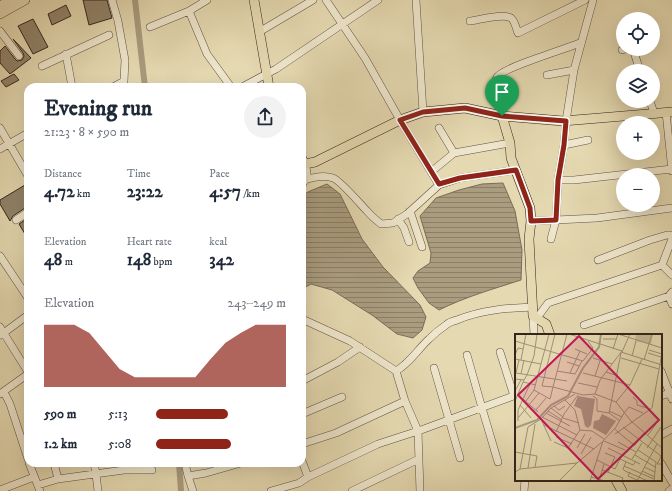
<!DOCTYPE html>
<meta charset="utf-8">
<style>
:root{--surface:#fff;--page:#f2f2f3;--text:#1f2937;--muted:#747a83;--accent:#8f2418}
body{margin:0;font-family:"IM FELL DW Pica",serif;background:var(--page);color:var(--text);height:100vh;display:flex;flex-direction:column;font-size:15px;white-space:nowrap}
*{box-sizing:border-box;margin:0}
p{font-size:13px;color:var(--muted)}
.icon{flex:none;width:22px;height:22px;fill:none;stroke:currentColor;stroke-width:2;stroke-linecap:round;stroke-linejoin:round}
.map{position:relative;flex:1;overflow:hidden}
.details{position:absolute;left:24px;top:83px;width:282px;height:384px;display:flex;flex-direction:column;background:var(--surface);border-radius:12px;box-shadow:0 4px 16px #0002}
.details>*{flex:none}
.controls{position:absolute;left:616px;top:12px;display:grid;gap:8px}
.controls a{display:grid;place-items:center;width:44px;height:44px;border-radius:50%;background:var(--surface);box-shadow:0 4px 16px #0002;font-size:20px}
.pin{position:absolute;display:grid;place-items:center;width:34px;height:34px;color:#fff;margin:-41px -17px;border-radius:50% 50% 50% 0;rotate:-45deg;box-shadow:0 0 4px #0007}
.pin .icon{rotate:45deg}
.round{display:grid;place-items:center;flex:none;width:42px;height:42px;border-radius:21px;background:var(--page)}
.summary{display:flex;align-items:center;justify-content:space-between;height:68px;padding:0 20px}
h1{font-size:22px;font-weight:700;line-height:30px}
.stats{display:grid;grid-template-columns:repeat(3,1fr);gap:6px;height:68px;padding:4px 20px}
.stats div{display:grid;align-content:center}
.stats b{font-size:17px;font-weight:700}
.stats small{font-size:11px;font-weight:400}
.stats p{font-size:11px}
.chart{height:112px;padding:8px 20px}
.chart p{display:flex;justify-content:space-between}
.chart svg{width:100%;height:72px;margin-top:4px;fill:var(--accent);opacity:.7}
ul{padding:0 20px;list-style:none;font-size:13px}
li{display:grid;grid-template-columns:64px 48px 1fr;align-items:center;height:30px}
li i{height:10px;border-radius:5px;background:var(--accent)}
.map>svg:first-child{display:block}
.water{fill:url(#water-rules);stroke:#7a6c58}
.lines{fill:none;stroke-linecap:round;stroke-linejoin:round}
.canal{stroke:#a99c7f;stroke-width:6}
.building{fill:#90836a;stroke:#34251d}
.minor-casing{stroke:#605242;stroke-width:8}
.major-casing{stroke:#34251d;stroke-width:10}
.minor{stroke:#eee6cc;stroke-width:7}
.major{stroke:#e5d9b1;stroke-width:9}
.route-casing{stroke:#fff;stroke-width:8}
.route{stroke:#8f2418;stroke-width:5}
.inset-river{fill:none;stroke:#a99c7f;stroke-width:2}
.inset-road{fill:none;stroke:#9e9176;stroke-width:1}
.view{fill:#c2185b;fill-opacity:0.15;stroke:#c2185b;stroke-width:2}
.inset-edge{fill:none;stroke:#34251d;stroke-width:2}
</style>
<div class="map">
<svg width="672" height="491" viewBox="0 0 672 491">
<defs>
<pattern id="water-rules" width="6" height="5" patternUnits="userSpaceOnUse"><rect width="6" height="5" fill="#a99c7f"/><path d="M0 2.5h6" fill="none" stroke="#8a7f67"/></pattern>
</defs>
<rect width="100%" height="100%" fill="#e5d9b1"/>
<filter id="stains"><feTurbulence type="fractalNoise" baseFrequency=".005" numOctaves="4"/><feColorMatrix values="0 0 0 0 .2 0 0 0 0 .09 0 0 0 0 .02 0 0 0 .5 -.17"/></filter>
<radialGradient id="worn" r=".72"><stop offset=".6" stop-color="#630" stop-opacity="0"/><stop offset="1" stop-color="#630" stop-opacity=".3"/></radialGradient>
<path class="water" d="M503 183 515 211 522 250 521 280C493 289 465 297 439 310L429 303 418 288 413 278 418 271 430 263 431 253 420 216 436 198 459 190 482 184Z
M327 184 340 194 362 239 383 267 420 305 426 317 422 330 413 338 397 334 372 315 332 290 311 284 302 289V195L310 191Z"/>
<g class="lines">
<path class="canal" d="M135 0 145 87
M179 463 181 491"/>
</g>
<path class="building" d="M83 0H107L112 18 89 25Z
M66 5 71 16 52 25 48 14Z
M33 19 48 47 33 54 18 26Z
M13 39 31 58 10 74 0 63V51L5 46 15 59 17 61 22 60 24 56 23 53Z
M14 74 19 80 6 87 1 81Z
M25 185 28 191V207L25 208 13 216 10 221 0 204V200Z
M28 218V239L19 224Z"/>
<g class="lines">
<defs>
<path id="minor" d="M112 0 118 21 125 60 124 81 113 87
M326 0 365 58 400 120 439 185
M416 0 423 112
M189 11 207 54 231 87
M470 21C479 20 503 13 511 18 515 21 516 28 518 33L585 0
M150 27 189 11 207 0
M0 31 19 56
M259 32 313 0
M633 49 640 71
M622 50 625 49
M66 54 72 87
M42 66 109 35
M547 75 574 70
M242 87 276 69 378 0
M650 101 654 113
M666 112 672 171
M502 116C500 107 492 85 497 77 502 68 568 48 580 43
M0 128 28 176
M439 128 454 153
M564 145 588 140
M0 149 28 133
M431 172 454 153 510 143
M305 180C314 177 324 175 333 178 340 180 361 205 367 211 371 216 376 220 381 224L393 223 407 214 439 185 460 178 516 170
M558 180H574L672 169
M302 185C308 176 308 174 305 164
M410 211 422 247
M398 219 404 228 409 242
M16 220 28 212
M531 221 556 220 558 180 564 145 566 121 574 70 593 0
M551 239 556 220 597 218 672 208
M0 256 28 298
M598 260 650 240 667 235H672
M662 265 672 239
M662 265 672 275
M669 296 672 304
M533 316 534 335
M537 318 548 303 662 265
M302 319 350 341 396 371 405 401 418 431 420 491
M584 325 669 296 672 292
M0 327 28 372
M1 335 28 315
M500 352 514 396
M467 355 482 408 498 462
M434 368 460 458
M396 371C410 363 418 349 429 339 434 334 440 329 446 325 449 322 453 321 457 320 481 310 507 308 533 307
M661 371 672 399
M302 381 338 362 360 347
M4 392 10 404 28 459
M0 394 28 374
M661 396 672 392
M302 414 342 397
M661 435 672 429
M302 444 336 433 405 401
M302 461 308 477
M29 463 40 491
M54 463 58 479
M94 463 96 474 98 491
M185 463 188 476 193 491
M661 463 672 482
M188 476 206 473 241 463
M38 485 58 479 124 470H152
M0 490 34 477
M271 491 299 483 308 477 378 444 421 430 516 395
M352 491 419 459
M524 491 525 480
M669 491 672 489"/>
<path id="major" d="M254 0 269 87
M0 6 11 0
M0 14 25 0
M502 116 510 143 511 158 530 208 531 221 529 239 533 316 546 324 550 335
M302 159 305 164 315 162 400 120 423 112 465 108 502 116 563 121 672 112
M616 480 622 491"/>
</defs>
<use href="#minor" class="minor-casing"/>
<use href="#major" class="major-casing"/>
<use href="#minor" class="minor"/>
<use href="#major" class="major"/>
</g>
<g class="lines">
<defs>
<path id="route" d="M465 108 502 116 566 121 564 145 558 180 556 220 531 221 530 208 516 170 460 178 439 184 400 120 423 112Z"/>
</defs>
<use href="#route" class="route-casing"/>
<use href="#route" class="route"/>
</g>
<g transform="translate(515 334)">
<rect width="147" height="147" fill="#e5d9b1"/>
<path d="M121 0H138L136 10 120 7Z" fill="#c7ba98"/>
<path d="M63 62 80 65 76 91 73 94 70 92 66 75 59 72ZM87 80 101 87 91 101 78 94 79 87 84 86Z" fill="#a99c7f"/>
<path class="inset-river" d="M0 94 22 86 36 71 53 62 68 34 84 13 86 0"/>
<path class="inset-road" d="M34 0 19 56 35 65 38 53 27 52 40 0M52 0 38 53 68 61 80 60M54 0 107 17 85 46 80 60 101 68 116 87 147 114M103 0 147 14M88 5H101M0 7 68 27 78 14 73 7M60 15 72 20M98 15 103 0M134 16 147 20M106 18 147 31M107 18 115 0M133 19 146 23M0 21 3 14 8 15M117 22 121 7M78 24 97 30M106 24 144 35M0 25 26 30M4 26 1 39 52 47M6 26 11 0M129 26 137 0M52 28 64 32M42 37 60 40 67 27M91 38 103 42M55 39 65 17M68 39 115 51M6 40 9 26M80 42 85 27M0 45 9 46 12 41 19 22 22 0M8 48 21 51M63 49 82 53M0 57 6 46M78 62 82 65V77L94 79 105 87M118 63 122 67V71L135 75M8 65 23 78M0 67 9 46M11 67 19 56M101 68 115 51 127 25M5 71 16 84M39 72 44 76 50 72M36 74 48 83M21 76 31 64M33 77 47 86M94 77 107 83M31 79 55 92M94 79 106 19M109 79 114 73 128 79M27 83 62 101M3 84 24 59M48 84 64 89M3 87V76L15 50M29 91 79 115M108 93 146 122M100 95 103 98 137 74 147 19M65 96 77 97 89 105M41 98 49 80 63 61M100 100 103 98 119 111M133 101 141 90M41 103 57 110M36 107 26 85 36 74 60 60M89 107 110 116M39 108 53 114 65 96 60 76 50 66M103 108 121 118M119 112 129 99M62 114 70 100M93 114 125 130M132 114 146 93M123 116 141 128 139 147M0 118 22 122 20 133M90 119 100 123 93 138M66 120 76 103M120 121 140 133M147 121 142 130H147M105 125 118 131 121 127M117 125 127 109M82 126 100 135 107 121M111 128 108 135 110 137 133 147M109 132 139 145M129 133 140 138M13 134 20 90M5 135 13 93 26 85M87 136 108 144 107 147M127 137 140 143M0 138 5 135 62 129 87 108M115 138 113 142 122 146M76 143 90 147M44 147 62 129M75 147 88 107 101 93 109 79M84 147 89 130M122 147 142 110"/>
<path class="view" d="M64 2 144 86 83 145 3 61Z"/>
<rect width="147" height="147" class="inset-edge"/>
</g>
<rect width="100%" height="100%" filter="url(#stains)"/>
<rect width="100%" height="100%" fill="url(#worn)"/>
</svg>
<div class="controls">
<a><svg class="icon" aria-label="locate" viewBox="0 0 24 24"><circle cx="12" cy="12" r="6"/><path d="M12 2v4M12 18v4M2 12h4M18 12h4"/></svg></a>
<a><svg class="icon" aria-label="layers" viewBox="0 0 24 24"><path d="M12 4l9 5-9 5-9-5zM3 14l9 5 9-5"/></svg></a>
<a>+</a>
<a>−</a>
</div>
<div class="pin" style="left:502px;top:116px;background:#1e9e55"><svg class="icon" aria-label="arrive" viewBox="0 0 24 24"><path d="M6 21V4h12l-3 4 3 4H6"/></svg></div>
<section class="details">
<div class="summary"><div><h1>Evening run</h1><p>21:23 · 8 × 590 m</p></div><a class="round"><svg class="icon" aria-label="share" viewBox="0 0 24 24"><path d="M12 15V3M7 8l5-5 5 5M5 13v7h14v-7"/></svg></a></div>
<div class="stats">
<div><p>Distance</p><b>4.72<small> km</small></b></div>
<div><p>Time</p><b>23:22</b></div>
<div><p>Pace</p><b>4:57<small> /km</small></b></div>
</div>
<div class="stats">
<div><p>Elevation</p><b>48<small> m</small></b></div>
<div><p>Heart rate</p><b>148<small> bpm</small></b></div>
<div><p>kcal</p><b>342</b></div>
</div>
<div class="chart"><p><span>Elevation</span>243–249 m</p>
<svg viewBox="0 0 160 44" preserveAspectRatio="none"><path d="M0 44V6L10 6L20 6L30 11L40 22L50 33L60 38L70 38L80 38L90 38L100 38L110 27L120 17L130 11L140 6L150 6L160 6V44z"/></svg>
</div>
<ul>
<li><b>590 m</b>5:13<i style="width:55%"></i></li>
<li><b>1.2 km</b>5:08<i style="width:58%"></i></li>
</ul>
</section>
</div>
